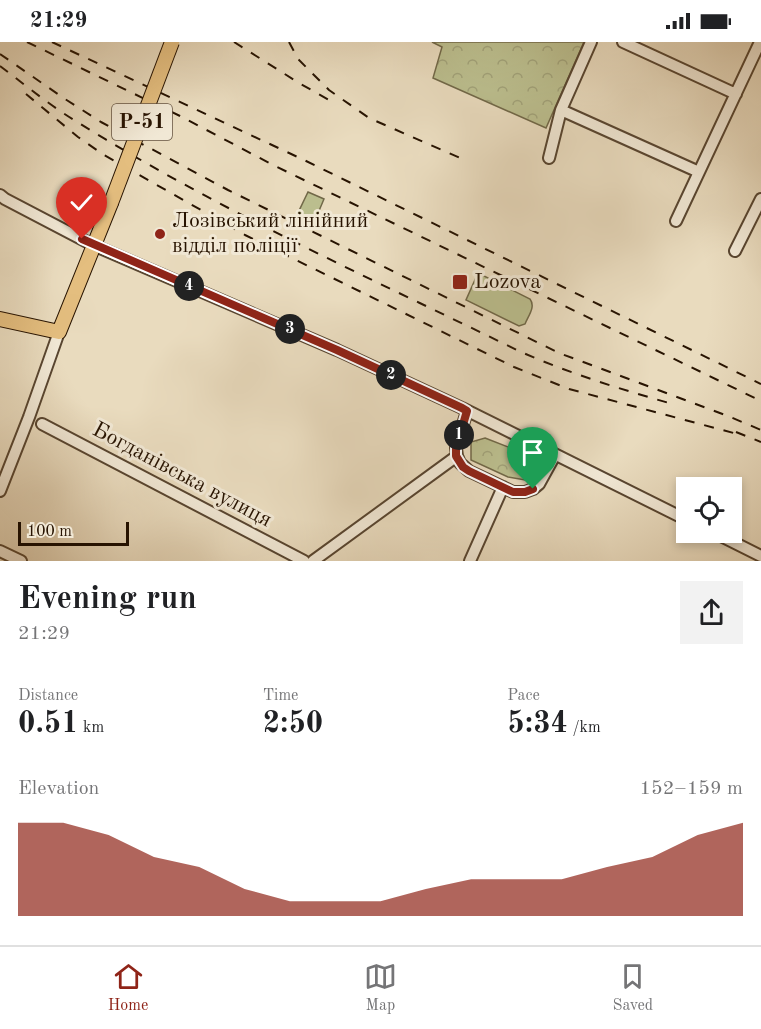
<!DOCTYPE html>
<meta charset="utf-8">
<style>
:root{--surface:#fff;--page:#f2f2f2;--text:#202124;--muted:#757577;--line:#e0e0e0;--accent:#8f2418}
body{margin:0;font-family:"Old Standard TT",serif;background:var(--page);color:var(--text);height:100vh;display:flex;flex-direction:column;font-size:22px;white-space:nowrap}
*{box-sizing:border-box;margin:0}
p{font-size:20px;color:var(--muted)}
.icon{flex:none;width:33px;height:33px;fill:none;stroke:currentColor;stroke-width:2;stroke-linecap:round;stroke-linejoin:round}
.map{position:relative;height:519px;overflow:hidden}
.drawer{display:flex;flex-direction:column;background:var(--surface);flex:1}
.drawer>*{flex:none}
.controls{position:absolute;left:676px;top:435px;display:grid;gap:12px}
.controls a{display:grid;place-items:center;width:66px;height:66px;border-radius:0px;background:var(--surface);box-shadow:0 3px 9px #0003;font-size:30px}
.scale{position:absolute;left:18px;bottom:15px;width:111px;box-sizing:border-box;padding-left:6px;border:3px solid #271301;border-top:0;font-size:16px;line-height:21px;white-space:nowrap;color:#271301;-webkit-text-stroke:4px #f1e8d5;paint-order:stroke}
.pin{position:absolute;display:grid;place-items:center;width:51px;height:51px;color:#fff;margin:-62px -26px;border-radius:50% 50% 50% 0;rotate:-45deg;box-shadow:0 0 6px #0007}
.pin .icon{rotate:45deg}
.km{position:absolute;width:30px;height:30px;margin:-15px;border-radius:50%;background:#222;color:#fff;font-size:16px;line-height:30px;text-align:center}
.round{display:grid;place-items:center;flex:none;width:63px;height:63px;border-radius:0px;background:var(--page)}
.headline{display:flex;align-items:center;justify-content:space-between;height:102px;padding:0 18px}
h1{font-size:33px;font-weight:600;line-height:45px}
.stats{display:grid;grid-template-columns:repeat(3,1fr);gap:9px;height:102px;padding:6px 18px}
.stats div{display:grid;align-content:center}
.stats b{font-size:30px;font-weight:600}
.stats small{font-size:16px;font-weight:400}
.stats p{font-size:16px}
.chart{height:168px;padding:12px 18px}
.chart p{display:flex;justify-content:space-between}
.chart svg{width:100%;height:108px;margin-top:6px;fill:var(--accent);opacity:.7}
.status{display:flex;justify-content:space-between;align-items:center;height:42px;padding:0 30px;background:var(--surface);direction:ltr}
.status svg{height:16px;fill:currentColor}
.dock{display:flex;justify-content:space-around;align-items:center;height:84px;border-top:2px solid var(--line);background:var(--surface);font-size:16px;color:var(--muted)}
.dock a{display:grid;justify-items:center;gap:3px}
.dock .current{color:var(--accent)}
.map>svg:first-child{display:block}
.grass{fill:#bbbe8e;stroke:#716848;stroke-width:1.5}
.forest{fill:url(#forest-crowns);stroke:#716848;stroke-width:1.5}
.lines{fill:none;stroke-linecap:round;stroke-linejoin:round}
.minor-casing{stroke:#584530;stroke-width:14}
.major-casing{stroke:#271301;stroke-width:16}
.minor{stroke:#f1e8d5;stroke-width:10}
.major{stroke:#e4be7f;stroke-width:14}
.rail{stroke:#271301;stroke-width:2;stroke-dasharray:10 10;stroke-linecap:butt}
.major-bridge-casing{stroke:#271301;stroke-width:16;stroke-linecap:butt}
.major-bridge{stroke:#e4be7f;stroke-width:14}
.route-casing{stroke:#fff;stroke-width:12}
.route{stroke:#8f2418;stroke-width:8}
.poi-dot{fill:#8f2418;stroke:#f1e8d5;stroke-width:2}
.labels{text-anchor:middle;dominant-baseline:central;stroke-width:6;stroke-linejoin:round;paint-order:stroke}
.shield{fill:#f1e8d5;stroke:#645341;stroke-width:1.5}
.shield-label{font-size:21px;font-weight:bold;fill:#271301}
.poi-label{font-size:22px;fill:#271301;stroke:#f1e8d5;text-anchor:start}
.street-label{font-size:22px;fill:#271301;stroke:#f1e8d5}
</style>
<div class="status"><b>21:29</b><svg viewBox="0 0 49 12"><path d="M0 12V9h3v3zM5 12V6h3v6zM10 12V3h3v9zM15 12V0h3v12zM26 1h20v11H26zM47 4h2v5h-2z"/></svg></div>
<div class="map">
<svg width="761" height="519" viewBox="0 0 761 519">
<defs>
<pattern id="forest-crowns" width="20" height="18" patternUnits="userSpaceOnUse" patternTransform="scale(1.5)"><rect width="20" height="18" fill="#bbbe8e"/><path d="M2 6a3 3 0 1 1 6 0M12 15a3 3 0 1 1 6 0" fill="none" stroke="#a1a279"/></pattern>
</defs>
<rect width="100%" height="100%" fill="#e9dbbe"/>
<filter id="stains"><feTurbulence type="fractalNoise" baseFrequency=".00333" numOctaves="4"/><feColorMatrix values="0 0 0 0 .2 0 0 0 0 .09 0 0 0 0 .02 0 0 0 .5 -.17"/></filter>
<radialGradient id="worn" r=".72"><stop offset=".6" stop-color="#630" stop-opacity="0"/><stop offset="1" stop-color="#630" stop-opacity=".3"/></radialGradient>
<path class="grass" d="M308 150 324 157 313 183 296 175Z
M478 231 530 257C536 265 528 274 525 282L519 284 466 258Z"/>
<path class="forest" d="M432 0H584L546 86 433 36 442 5Z
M485 396 521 410 532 423 525 438 508 435 471 418V400Z"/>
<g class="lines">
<defs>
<path id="minor" d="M623 0 736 52
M561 68 699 130
M549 116 561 68 591 0
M0 153 5 157 93 203 337 308 462 366 687 478
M676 179 760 0
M735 209 761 157
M467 369 456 406 457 414 460 421 469 429 513 450H525L533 447 539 442 555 413
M42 382 304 519
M0 449 29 375 59 290
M713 490 761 514
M0 509 21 519
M313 519 457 414
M470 519 503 445"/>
<path id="major" d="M0 277 59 290 111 161"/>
</defs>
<use href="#minor" class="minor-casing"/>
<use href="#major" class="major-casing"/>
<use href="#minor" class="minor"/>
<use href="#major" class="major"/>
<path class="rail" d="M27 0 180 74 275 124 761 359
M52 0 304 118 761 342
M234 0 299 41 336 62
M289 0 298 17 329 48 369 76 467 119
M0 12 65 57 101 80 228 148 559 311 728 374 761 388
M0 24C24 42 48 62 74 78 216 167 370 236 521 310 571 332 623 348 676 363
M26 52 78 95 104 113 245 193 514 325 569 347 741 393
M736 390 761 400"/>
<defs>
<path id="major-bridge" d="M111 161 172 0"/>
</defs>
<use href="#major-bridge" class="major-bridge-casing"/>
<use href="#major-bridge" class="major-bridge"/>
</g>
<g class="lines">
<defs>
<path id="route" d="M82 197 337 308 462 366 467 369 456 406V414L463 425 469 429 513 450H525L533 447"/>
</defs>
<use href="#route" class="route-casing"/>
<use href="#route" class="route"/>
</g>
<g class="poi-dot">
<circle cx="160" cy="192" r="6"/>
<rect x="452" y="232" width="16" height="16" rx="3"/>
</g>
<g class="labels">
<rect class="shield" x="112" y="62" width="60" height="36" rx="4.5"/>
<g class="shield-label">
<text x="142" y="80">Р-51</text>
</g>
<g class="poi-label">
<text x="172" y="179">Лозівський лінійний<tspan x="172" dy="25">відділ поліції</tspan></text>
<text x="474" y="240">Lozova</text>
</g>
<g class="street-label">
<text transform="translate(182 433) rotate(28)">Богданівська вулиця</text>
</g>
</g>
<rect width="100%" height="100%" filter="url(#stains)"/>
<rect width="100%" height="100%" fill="url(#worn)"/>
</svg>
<div class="controls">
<a><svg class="icon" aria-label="locate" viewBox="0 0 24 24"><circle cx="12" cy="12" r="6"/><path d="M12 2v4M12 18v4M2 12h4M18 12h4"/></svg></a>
</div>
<div class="scale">100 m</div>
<div class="pin" style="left:533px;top:447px;background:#1e9e55"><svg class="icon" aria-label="arrive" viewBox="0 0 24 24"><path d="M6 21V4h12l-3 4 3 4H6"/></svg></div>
<div class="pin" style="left:82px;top:197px;background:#d93025"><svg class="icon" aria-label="check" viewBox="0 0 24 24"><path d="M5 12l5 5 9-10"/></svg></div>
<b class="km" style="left:459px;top:393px">1</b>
<b class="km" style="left:391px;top:333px">2</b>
<b class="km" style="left:290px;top:287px">3</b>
<b class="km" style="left:189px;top:244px">4</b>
</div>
<section class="drawer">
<div class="headline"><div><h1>Evening run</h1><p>21:29</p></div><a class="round"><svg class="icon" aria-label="share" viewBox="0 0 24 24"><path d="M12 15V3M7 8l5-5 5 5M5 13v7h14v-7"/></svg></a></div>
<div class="stats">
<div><p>Distance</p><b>0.51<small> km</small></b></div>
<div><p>Time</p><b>2:50</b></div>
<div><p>Pace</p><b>5:34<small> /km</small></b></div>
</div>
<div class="chart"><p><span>Elevation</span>152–159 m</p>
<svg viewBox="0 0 160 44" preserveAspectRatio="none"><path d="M0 44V6L10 6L20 11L30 20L40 24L50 33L60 38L70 38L80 38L90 33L100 29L110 29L120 29L130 24L140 20L150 11L160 6V44z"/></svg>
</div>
</section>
<nav class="dock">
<a class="current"><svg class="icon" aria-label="home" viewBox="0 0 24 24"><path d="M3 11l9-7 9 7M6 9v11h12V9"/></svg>Home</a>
<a><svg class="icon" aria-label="map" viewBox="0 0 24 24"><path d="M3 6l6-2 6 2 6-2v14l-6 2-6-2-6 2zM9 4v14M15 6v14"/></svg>Map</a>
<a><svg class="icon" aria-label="saved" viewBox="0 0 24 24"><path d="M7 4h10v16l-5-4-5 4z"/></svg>Saved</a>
</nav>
